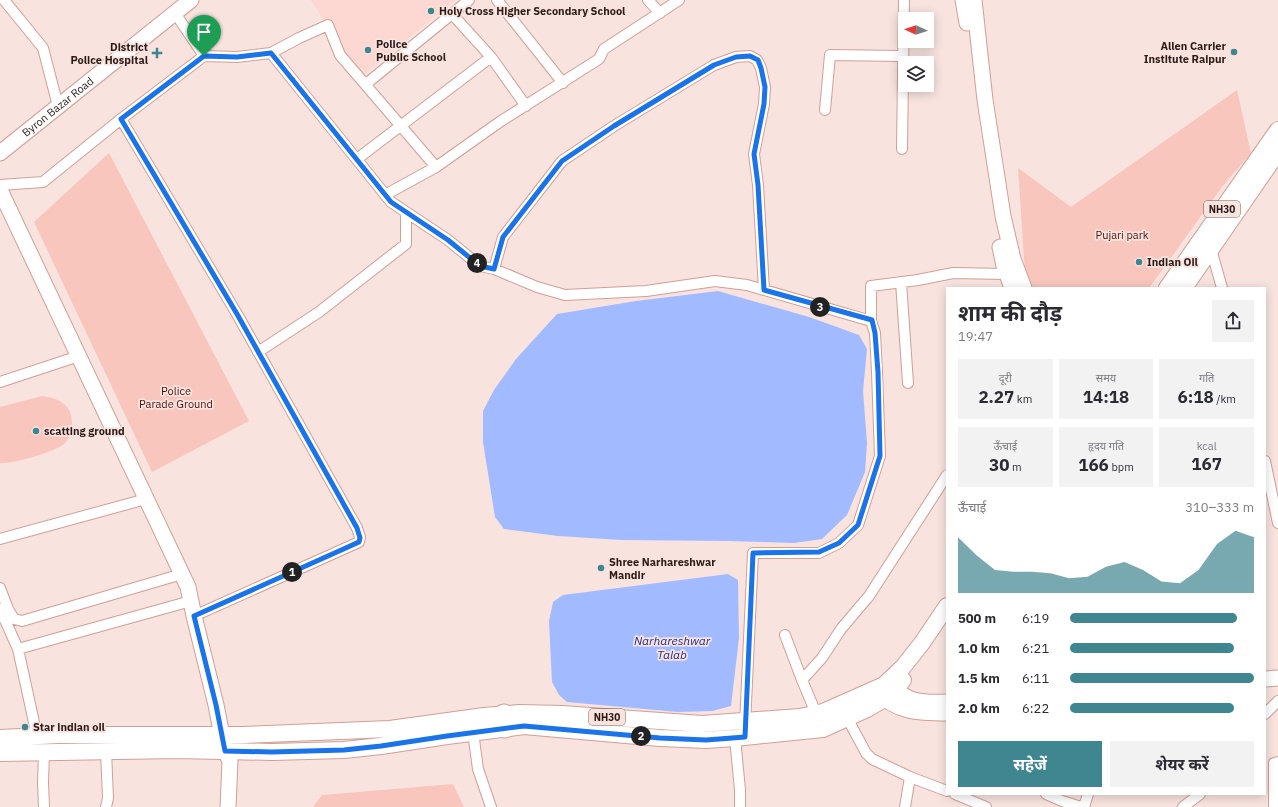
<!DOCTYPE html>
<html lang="hi">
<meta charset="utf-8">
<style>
:root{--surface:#fff;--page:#f2f2f3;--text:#2b2b33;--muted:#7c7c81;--accent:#408691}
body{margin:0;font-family:"IBM Plex Sans","Noto Sans Devanagari",sans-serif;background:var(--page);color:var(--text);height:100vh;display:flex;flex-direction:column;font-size:15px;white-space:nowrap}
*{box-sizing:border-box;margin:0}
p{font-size:13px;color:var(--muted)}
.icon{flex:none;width:22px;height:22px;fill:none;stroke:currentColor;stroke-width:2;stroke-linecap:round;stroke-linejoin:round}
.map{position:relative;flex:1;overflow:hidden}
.panel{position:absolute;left:946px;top:287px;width:320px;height:508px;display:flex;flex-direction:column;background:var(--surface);border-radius:0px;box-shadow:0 2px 10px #0003}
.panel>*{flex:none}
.needle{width:26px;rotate:273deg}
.buttons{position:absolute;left:898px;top:12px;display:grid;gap:8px}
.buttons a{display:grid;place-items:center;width:36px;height:36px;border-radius:0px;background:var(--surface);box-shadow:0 2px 10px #0003;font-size:20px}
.pin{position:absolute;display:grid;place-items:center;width:34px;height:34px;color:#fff;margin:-41px -17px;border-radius:50% 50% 50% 0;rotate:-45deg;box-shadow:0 0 4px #0007}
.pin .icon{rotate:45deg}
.km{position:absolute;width:20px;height:20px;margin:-10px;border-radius:50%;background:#222;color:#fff;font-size:11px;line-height:20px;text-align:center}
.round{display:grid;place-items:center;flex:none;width:42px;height:42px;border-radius:0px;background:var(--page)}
.summary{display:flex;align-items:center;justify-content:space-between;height:68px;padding:0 12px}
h1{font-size:22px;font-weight:700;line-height:30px}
.metrics{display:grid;grid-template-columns:repeat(3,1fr);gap:6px;height:68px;padding:4px 12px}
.metrics div{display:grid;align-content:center;border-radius:0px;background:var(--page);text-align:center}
.metrics b{font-size:17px;font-weight:700}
.metrics small{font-size:11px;font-weight:400}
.metrics p{font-size:11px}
.chart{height:112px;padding:8px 12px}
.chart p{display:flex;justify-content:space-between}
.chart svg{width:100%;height:72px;margin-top:4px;fill:var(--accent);opacity:.7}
.action{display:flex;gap:8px;margin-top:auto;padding:8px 12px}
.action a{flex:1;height:46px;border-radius:0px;background:var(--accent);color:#fff;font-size:16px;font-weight:700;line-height:46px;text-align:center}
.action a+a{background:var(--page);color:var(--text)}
ul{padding:0 12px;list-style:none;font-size:13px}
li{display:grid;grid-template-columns:64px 48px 1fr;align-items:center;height:30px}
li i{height:10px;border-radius:5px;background:var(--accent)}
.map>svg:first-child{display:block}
.built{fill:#fdd7d1}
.green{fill:#f8c6bd}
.water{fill:#a2baff}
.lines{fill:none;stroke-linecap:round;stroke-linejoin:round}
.street-casing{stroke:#d19f96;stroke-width:12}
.secondary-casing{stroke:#d19f96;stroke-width:17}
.primary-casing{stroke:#d19f96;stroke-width:18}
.highway-casing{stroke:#d19f96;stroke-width:21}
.street{stroke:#fff;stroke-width:10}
.secondary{stroke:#fff;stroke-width:15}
.primary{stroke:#fff;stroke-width:16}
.highway{stroke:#fff;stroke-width:19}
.route-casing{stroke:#fff;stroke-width:8}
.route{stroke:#1a73e8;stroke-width:5}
.poi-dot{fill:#408691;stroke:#f8e3df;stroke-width:1.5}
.labels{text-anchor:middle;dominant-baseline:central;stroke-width:3.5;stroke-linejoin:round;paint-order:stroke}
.shield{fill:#f8e3df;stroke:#6a5653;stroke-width:1}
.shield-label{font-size:10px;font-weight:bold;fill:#2d1a17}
.poi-label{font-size:11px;font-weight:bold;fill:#2d1a17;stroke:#f8e3df;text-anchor:start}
.street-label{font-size:11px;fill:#2d1a17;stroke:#f8e3df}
.park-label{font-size:11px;fill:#4f100b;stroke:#f8e3df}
.water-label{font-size:12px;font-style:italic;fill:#1f2e8d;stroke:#f8e3df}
</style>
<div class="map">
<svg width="1278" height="807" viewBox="0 0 1278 807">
<rect width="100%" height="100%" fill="#f8e3df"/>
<path class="built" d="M311 0H455L360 78Z"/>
<path class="green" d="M1237 90 1251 153 1222 187 1149 288H1026L1018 168 1071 207Z
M109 153 249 421 152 472 34 222Z
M42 396C50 397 59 399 65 405 75 414 74 435 64 444 55 452 12 464 0 463V407Z
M453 784 464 807H313L322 795Z"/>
<path class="water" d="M718 291 809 317 859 335 867 349 863 391 867 443 865 472 847 515 822 539 794 543 729 541 621 540 558 536 504 529 495 517 483 442V411L494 390 516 359 557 314 636 301Z
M728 574 738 580 739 638 731 706 712 711 678 712 567 702 559 695 552 682 549 621 553 602 563 595Z"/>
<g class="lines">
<defs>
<path id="street" d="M4 0 43 48 58 106
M497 0 563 83
M648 0 660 13
M175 13 204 56
M452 14 491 57 526 106
M366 84 469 0
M825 110 830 55 903 56
M121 119 237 314 357 528 360 537 359 542 348 547 194 616
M902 149 904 0
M357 159 491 57
M436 167 340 55 328 25 299 38 271 53 391 202 448 240 480 266 494 269 537 287 565 295 646 291 715 281 747 285 871 321
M0 185 43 182 121 119 204 56 237 57 271 53
M385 195 436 167 501 121 599 59 604 49 679 0
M1211 249 1222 288
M494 269 503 237 562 161 614 126 714 65 736 57 750 56 757 60 761 68 765 87 764 104 754 154 758 185 764 290
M901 282 908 383
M258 352 319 312 406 244V212
M0 382 79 356
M1265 461 1278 523
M0 539 146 499
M0 588 8 609 14 619 22 621 182 574
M0 609 18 649 37 736
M785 635 802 680 818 718
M18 649 191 601
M802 680 822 658 841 629 869 596 947 475
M845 714 866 753 872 759 910 777 947 791
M1265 714 1278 701
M745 725 753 553H819L839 543 858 525 880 456 877 372 875 333 871 321V286L918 280 953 273 1007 274
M473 732 478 769 491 807
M735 738 740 790V807
M106 751 108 798 106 807
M955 794 986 807
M1046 794 1062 801 1081 807
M44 807 43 782 44 752
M905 807 910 777
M1084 807 1088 794
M1183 807 1200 794
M1274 807V763L1278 762"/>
<g id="secondary">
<path d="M963 0 967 23"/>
<path d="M974 0 985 100 1003 216 1013 259 1024 288"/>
<path id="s1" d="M0 153 191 0"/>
<path d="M0 190 188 587 194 616 216 705 225 751 230 761 228 807"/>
<path d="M1000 247 1004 266 1012 288"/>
<path d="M1265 679 1278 678"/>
<path d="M888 681C905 703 922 703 947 702"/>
<path d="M877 691C896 713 920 713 947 713"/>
</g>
<path id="primary" d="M1167 288 1278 130
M1184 288 1278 152
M0 738 59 735H243L390 729 484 716 519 713 562 714 702 724 800 717 823 712 884 685 903 667 922 643 947 606
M0 753 177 750 272 752 344 750 381 746 447 736 524 726 660 738 706 740 735 738 823 729 867 709 884 699 895 690 903 680"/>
<path id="highway" d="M504 714 505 728"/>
</defs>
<use href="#street" class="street-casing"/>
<use href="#secondary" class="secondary-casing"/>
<use href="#primary" class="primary-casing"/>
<use href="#highway" class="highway-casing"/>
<use href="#street" class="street"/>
<use href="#secondary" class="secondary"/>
<use href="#primary" class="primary"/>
<use href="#highway" class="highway"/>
</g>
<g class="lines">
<defs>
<path id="route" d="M271 53 391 202 448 240 480 266 494 269 503 237 562 161 614 126 714 65 736 57 750 56 758 60 761 68 765 87 764 104 754 154 758 185 764 290 872 320 875 333 878 372 880 456 858 525 839 543 819 552 753 553 745 737 706 740 660 738 524 726 447 736 381 746 344 750 272 752 225 751 216 705 194 616 348 547 359 542 360 538 357 528 237 314 121 119 204 56 237 57Z"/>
</defs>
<use href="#route" class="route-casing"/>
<use href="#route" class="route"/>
</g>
<g class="poi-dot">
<circle cx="431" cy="11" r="4"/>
<circle cx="368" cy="50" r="4"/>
<circle cx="1234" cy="52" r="4"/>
<path d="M155 47h4v4h4v4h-4v4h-4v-4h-4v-4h4z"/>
<circle cx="1139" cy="262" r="4"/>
<circle cx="36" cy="431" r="4"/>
<circle cx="601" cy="568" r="4"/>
<circle cx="25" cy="727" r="4"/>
</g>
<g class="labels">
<g class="shield">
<rect x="1204" y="201" width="36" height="16" rx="3"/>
<rect x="589" y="709" width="36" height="16" rx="3"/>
</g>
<g class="shield-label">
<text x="1222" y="209">NH30</text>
<text x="607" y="717">NH30</text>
</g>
<g class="poi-label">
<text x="439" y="11">Holy Cross Higher Secondary School</text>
<text x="376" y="44">Police<tspan x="376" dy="13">Public School</tspan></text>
<text x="1226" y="46" text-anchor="end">Allen Carrier<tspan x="1226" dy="13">Institute Raipur</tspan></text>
<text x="148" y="47" text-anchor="end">District<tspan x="148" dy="13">Police Hospital</tspan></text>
<text x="1147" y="262">Indian Oil</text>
<text x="44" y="431">scatting ground</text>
<text x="609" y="562">Shree Narhareshwar<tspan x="609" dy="13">Mandir</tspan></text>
<text x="33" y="727">Star indian oil</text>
</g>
<g class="street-label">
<text stroke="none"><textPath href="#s1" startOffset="74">Byron Bazar Road</textPath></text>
</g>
<g class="park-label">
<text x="1122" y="235">Pujari park</text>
<text x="176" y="391">Police<tspan x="176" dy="13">Parade Ground</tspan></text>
</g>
<g class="water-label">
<text x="672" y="640">Narhareshwar<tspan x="672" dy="14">Talab</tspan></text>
</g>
</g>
</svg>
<div class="buttons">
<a><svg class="needle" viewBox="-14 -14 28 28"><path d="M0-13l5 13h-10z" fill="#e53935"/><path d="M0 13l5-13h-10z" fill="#7c7c81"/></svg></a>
<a><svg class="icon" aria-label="layers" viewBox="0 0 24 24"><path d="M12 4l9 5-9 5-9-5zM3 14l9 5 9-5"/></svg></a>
</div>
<div class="pin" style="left:204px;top:56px;background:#1e9e55"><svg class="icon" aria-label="arrive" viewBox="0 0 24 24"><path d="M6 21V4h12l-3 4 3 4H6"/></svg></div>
<b class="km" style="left:292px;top:572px">1</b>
<b class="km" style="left:641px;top:736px">2</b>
<b class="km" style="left:820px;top:307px">3</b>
<b class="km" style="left:477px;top:263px">4</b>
<section class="panel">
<div class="summary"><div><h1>शाम की दौड़</h1><p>19:47</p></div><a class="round"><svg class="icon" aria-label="share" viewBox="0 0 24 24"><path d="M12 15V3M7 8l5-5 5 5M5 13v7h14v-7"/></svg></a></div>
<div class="metrics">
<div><p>दूरी</p><b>2.27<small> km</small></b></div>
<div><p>समय</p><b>14:18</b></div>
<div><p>गति</p><b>6:18<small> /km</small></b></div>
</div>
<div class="metrics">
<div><p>ऊँचाई</p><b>30<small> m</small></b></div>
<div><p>हृदय गति</p><b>166<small> bpm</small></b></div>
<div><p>kcal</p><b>167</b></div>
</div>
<div class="chart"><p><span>ऊँचाई</span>310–333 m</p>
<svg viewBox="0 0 160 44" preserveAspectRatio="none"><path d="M0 44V10L10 21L20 30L30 31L40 31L50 32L60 35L70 34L80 28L90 25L100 30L110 37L120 38L130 30L140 14L150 6L160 10V44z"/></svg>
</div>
<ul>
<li><b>500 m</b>6:19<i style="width:91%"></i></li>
<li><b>1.0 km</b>6:21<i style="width:89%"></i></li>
<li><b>1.5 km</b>6:11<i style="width:100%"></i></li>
<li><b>2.0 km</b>6:22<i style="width:89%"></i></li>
</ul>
<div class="action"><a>सहेजें</a><a>शेयर करें</a></div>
</section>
</div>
